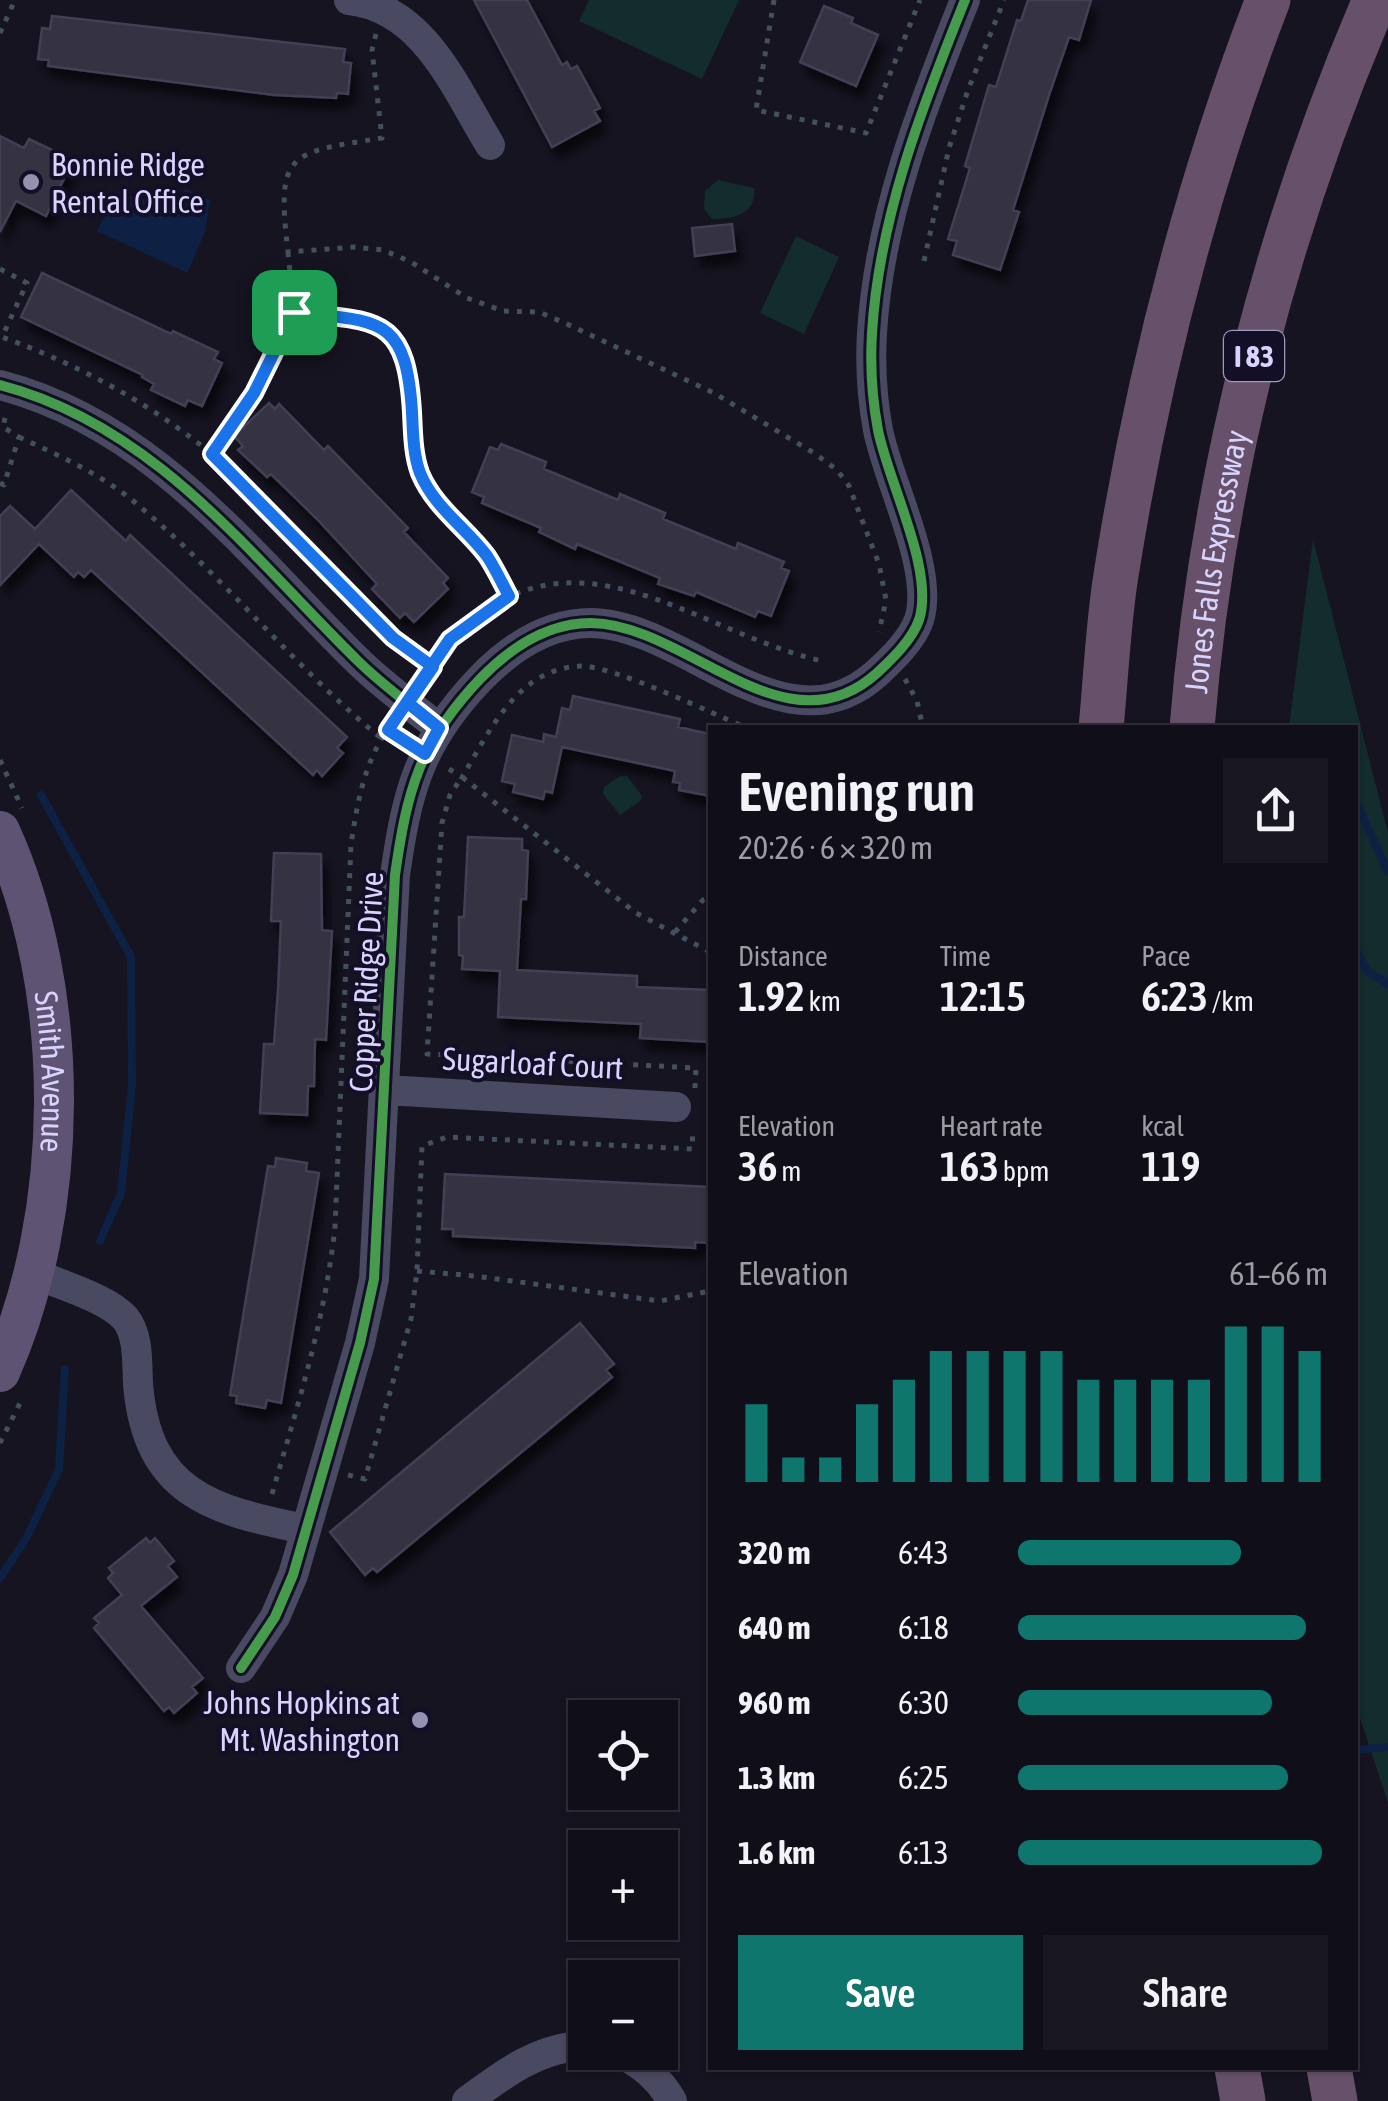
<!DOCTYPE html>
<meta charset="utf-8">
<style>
:root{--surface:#100f19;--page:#191822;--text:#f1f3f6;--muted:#9c9ca2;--line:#302f38;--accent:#0f766e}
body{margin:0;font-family:"Asap Condensed",sans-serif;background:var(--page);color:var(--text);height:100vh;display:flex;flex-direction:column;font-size:38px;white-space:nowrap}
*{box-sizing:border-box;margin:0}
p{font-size:32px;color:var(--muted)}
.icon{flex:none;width:55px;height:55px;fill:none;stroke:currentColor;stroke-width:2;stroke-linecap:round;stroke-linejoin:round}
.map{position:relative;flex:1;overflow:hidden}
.side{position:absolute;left:708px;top:725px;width:650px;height:1345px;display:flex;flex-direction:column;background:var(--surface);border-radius:0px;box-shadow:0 2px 8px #0004,0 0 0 2px var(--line)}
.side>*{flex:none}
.controls{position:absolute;left:568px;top:1700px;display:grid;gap:20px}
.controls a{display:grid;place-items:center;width:110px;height:110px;border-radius:0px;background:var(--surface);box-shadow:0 2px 8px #0004,0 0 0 2px var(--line);font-size:50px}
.pin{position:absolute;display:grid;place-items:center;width:85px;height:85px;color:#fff;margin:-42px;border-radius:20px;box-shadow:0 5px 15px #0006}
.round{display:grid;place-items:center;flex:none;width:105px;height:105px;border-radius:0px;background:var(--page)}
.headline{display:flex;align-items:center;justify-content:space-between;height:170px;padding:0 30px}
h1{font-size:55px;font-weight:600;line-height:75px}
.figures{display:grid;grid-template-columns:repeat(3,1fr);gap:15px;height:170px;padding:10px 30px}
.figures div{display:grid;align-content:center}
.figures b{font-size:42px;font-weight:600}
.figures small{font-size:28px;font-weight:400}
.figures p{font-size:28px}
.chart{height:280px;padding:20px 30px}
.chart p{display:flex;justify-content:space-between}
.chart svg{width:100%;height:180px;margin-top:10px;stroke:var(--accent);stroke-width:6}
.action{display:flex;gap:20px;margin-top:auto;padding:20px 30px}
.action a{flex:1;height:115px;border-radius:0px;background:var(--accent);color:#fff;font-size:40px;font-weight:600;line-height:115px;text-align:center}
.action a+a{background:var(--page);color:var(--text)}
ul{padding:0 30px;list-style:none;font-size:32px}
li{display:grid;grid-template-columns:160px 120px 1fr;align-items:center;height:75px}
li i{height:25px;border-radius:12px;background:var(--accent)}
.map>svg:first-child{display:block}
.green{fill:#132c2d}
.water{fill:#0d2144}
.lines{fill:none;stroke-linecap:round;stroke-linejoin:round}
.stream{stroke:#0d2144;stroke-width:8}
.building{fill:#343243;stroke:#433f54;stroke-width:2.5;filter:url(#shadow)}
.path{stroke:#44505f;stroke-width:5;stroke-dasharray:5 8;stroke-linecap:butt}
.minor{stroke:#4a4962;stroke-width:30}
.major{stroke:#5e5373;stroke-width:40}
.highway{stroke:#67516a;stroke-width:45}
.cycleway-casing{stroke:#130f26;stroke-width:16}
.cycleway{stroke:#469c4c;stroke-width:10}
.route-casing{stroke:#fff;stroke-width:20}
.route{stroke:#1a73e8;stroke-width:12}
.poi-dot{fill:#9591b1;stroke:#130f26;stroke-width:4}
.labels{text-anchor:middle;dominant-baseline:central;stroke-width:8;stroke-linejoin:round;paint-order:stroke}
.shield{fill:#130f26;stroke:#9e99be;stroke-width:2.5}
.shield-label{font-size:30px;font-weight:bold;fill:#d9d4ff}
.poi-label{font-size:32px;fill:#d9d4ff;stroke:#130f26;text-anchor:start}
.street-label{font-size:32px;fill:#d9d4ff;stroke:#130f26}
</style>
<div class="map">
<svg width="1388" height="2101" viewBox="0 0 1388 2101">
<defs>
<filter id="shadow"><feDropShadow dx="6" dy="11" stdDeviation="5" flood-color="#0009"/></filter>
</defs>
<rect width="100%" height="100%" fill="#161421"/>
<path class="green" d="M589 0H739L702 79 579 21Z
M718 180 754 188C757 214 734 219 712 219L704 209 705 191Z
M796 236 839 257 804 334 760 313Z
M1313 539 1388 833V1803L1355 1703V728L1289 727Z
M620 776H627L642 796 640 801 620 815 603 794 604 787Z"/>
<path class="water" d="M186 189 210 200 205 232 187 273 97 231 117 191 165 207Z"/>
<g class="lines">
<path class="stream" d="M41 795 131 957 132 1085 121 1193 100 1241
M1355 800 1388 872
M1355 949 1367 971 1388 984
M0 1578 27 1537 59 1469 65 1369
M1355 1750 1388 1747"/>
</g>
<path class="building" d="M474 0H527L562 65 567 62 571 69 577 66 600 108 594 111 600 121 552 147Z
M1028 0H1091L1079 40 1069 37 1050 92 1013 210 1019 212 1000 270 953 255 957 241 948 239 970 168 965 166 989 85 996 87 1017 20 1021 21Z
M824 6 853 18 851 23 878 35 856 86 800 62Z
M52 16 345 49 343 62 351 63 348 94 337 93 336 98 274 95 48 66 49 60 38 59 42 28 50 29Z
M0 136 24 148 29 139 73 160 46 216 16 201 0 232Z
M732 224 735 251 695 256 692 228Z
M42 273 171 334 173 331 218 352 214 359 222 363 202 406 188 400 185 406 151 390 154 384 142 377 143 375 21 317Z
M269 403 275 409 279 404 324 450 328 446 408 528 404 532 448 578 443 583 448 589 414 622 405 613 400 618 372 589 377 584 317 519 271 474 267 477 238 450 243 446 234 436Z
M501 444 546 462 544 469 618 500 620 494 665 513 663 519 736 549 738 543 784 562 781 568 789 571 771 616 758 611 755 617 696 592 694 596 658 584 660 578 577 544 575 549 539 532 541 528 482 503 484 497 472 492 490 447 498 450Z
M71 490 126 541 130 535 347 737 337 748 343 753 322 776 317 770 313 775 91 570 84 577 78 572 74 577 39 544 0 585V516L10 506 35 529Z
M573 696 680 719 678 727 710 734V796L679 790 680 783 673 782 675 771 562 747 552 793 545 791 543 799 513 792 515 784 502 781 512 735 543 742 544 734 556 737 562 708 570 710Z
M468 837 522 839V850L528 851 526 899H521L517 970 637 976V987L710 990V1042L640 1038 641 1024 498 1017 500 971 462 969 463 956 459 955V917H464Z
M274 853 321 854 322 930 332 931 326 1040 315 1039 314 1086H308L307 1115 260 1113 264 1044H274L278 990 281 921H271Z
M276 1158 307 1163 306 1171 319 1173 281 1403 267 1400 265 1408 236 1403 237 1396 230 1395 268 1166 275 1167Z
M445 1174 710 1187V1243L695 1242V1248L453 1236V1229H442Z
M580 1323 614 1364 606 1370 612 1377 377 1572 373 1568 365 1575 330 1532Z
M146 1538 150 1543 155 1538 174 1561 168 1566 177 1577 141 1606 203 1678 192 1687 197 1693 174 1713 169 1707 164 1711 94 1628 99 1623 94 1618 122 1595 108 1578 113 1573 109 1568Z"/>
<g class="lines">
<path class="path" d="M774 0 756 110 866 133 920 0
M0 33 15 0
M376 34 372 50 382 138C288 153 276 151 288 252L355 247 383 250 411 262 467 298 503 311 539 312 567 324 714 393 814 453 837 470 849 486 879 564 886 600 879 632
M288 252 294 312
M924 261 949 148 968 90 1004 0
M0 269 27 283 2 337C79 365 148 402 212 454
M19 437C60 456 103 475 138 505 224 577 294 667 381 738
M0 483 4 485 19 437 3 427 6 413
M433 667 393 638 212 454 254 393 294 312C378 322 405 314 412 412 413 432 413 454 420 473 434 507 465 527 487 556 495 568 502 583 509 596
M905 679 917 701 923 728
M423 681C433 667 441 649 453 637 575 516 692 631 822 661
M388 730 406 741
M0 760 22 808
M449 769 462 777C481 746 500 706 530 684 543 674 564 666 581 666 614 666 711 713 747 728
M675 932 703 900 710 897
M695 1088 696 1068 427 1054 442 823 450 795 462 777 636 913 710 952
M417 1271 475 1276 660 1301 710 1291
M0 1443 23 1397
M348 1475 365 1479 411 1319 417 1271 422 1146 447 1137 692 1149 693 1129
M272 1494C298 1404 325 1320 335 1227L351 844C358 799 365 758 393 722"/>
<path class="minor" d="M349 0C424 8 455 88 490 145
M0 385C154 425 249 554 357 660 382 685 412 706 439 728
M385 1090 676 1107
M36 1274C60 1285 107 1298 125 1318 139 1335 137 1363 138 1384 147 1493 211 1510 304 1529
M241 1668 275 1617 293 1575 360 1343 374 1279 395 875C407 791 419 743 480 679 509 649 547 623 591 623 687 624 785 756 877 673 892 659 912 640 919 620 935 570 888 482 878 430 872 398 870 366 872 333 879 217 922 107 965 0
M618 2052C642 2064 659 2078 672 2101
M467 2101C502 2075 540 2046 585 2046"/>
<path class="major" id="s1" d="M0 831C73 991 71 1213 0 1372"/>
<g class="highway">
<path d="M1101 728C1106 677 1108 625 1116 575 1147 379 1196 186 1268 0"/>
<path id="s2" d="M1192 728C1212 477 1276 230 1375 0"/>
<path d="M1237 2068 1243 2101"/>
<path d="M1329 2068 1335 2101"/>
</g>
<defs>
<path id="cycleway" d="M0 385C154 425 249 554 357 660 382 685 412 706 439 728
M241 1668 275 1617 293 1575 360 1343 374 1279 395 875C407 791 419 743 480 679 509 649 547 623 591 623 687 624 785 756 877 673 892 659 912 640 919 620 935 570 888 482 878 430 872 398 870 366 872 333 879 217 922 107 965 0"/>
</defs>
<use href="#cycleway" class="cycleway-casing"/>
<use href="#cycleway" class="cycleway"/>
</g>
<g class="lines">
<defs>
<path id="route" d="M294 312 254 393 212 454 393 638 433 667 408 703 439 728 425 754 388 730 450 639 509 596C502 583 495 568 487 556 465 527 434 507 420 473 413 454 413 432 412 412 406 314 378 322 294 312"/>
</defs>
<use href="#route" class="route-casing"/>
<use href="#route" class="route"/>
</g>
<g class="poi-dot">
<circle cx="31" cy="182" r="10"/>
<circle cx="420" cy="1720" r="10"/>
</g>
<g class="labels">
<rect class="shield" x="1224" y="331" width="60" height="50" rx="8"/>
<g class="shield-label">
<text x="1254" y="356">I 83</text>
</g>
<g class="poi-label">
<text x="51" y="164">Bonnie Ridge<tspan x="51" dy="37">Rental Office</tspan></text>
<text x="400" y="1702" text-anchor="end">Johns Hopkins at<tspan x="400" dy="37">Mt. Washington</tspan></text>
</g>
<g class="street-label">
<text stroke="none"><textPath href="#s2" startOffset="168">Jones Falls Expressway</textPath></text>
<text transform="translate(366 982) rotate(-87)">Copper Ridge Drive</text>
<text transform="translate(533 1063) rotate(3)">Sugarloaf Court</text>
<text stroke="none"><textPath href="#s1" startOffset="248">Smith Avenue</textPath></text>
</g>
</g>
</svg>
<div class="controls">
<a><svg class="icon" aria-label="locate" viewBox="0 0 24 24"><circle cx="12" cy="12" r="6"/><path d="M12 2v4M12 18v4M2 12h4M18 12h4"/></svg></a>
<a>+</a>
<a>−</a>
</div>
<div class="pin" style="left:294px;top:312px;background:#1e9e55"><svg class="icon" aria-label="arrive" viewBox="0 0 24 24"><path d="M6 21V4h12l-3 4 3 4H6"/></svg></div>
<section class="side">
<div class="headline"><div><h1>Evening run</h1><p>20:26 · 6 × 320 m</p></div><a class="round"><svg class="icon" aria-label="share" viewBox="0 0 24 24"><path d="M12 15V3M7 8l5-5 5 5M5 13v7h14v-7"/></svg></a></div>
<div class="figures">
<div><p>Distance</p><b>1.92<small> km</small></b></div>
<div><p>Time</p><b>12:15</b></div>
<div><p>Pace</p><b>6:23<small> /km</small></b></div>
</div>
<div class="figures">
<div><p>Elevation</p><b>36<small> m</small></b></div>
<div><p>Heart rate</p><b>163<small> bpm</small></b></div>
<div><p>kcal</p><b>119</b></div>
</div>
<div class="chart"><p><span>Elevation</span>61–66 m</p>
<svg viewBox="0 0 160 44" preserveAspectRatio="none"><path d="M5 44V25M15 44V38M25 44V38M35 44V25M45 44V19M55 44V12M65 44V12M75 44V12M85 44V12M95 44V19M105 44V19M115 44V19M125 44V19M135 44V6M145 44V6M155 44V12"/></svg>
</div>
<ul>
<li><b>320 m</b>6:43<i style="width:72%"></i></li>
<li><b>640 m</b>6:18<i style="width:93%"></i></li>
<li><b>960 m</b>6:30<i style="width:82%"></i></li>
<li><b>1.3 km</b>6:25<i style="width:87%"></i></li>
<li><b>1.6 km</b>6:13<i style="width:98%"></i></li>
</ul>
<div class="action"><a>Save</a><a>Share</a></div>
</section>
</div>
